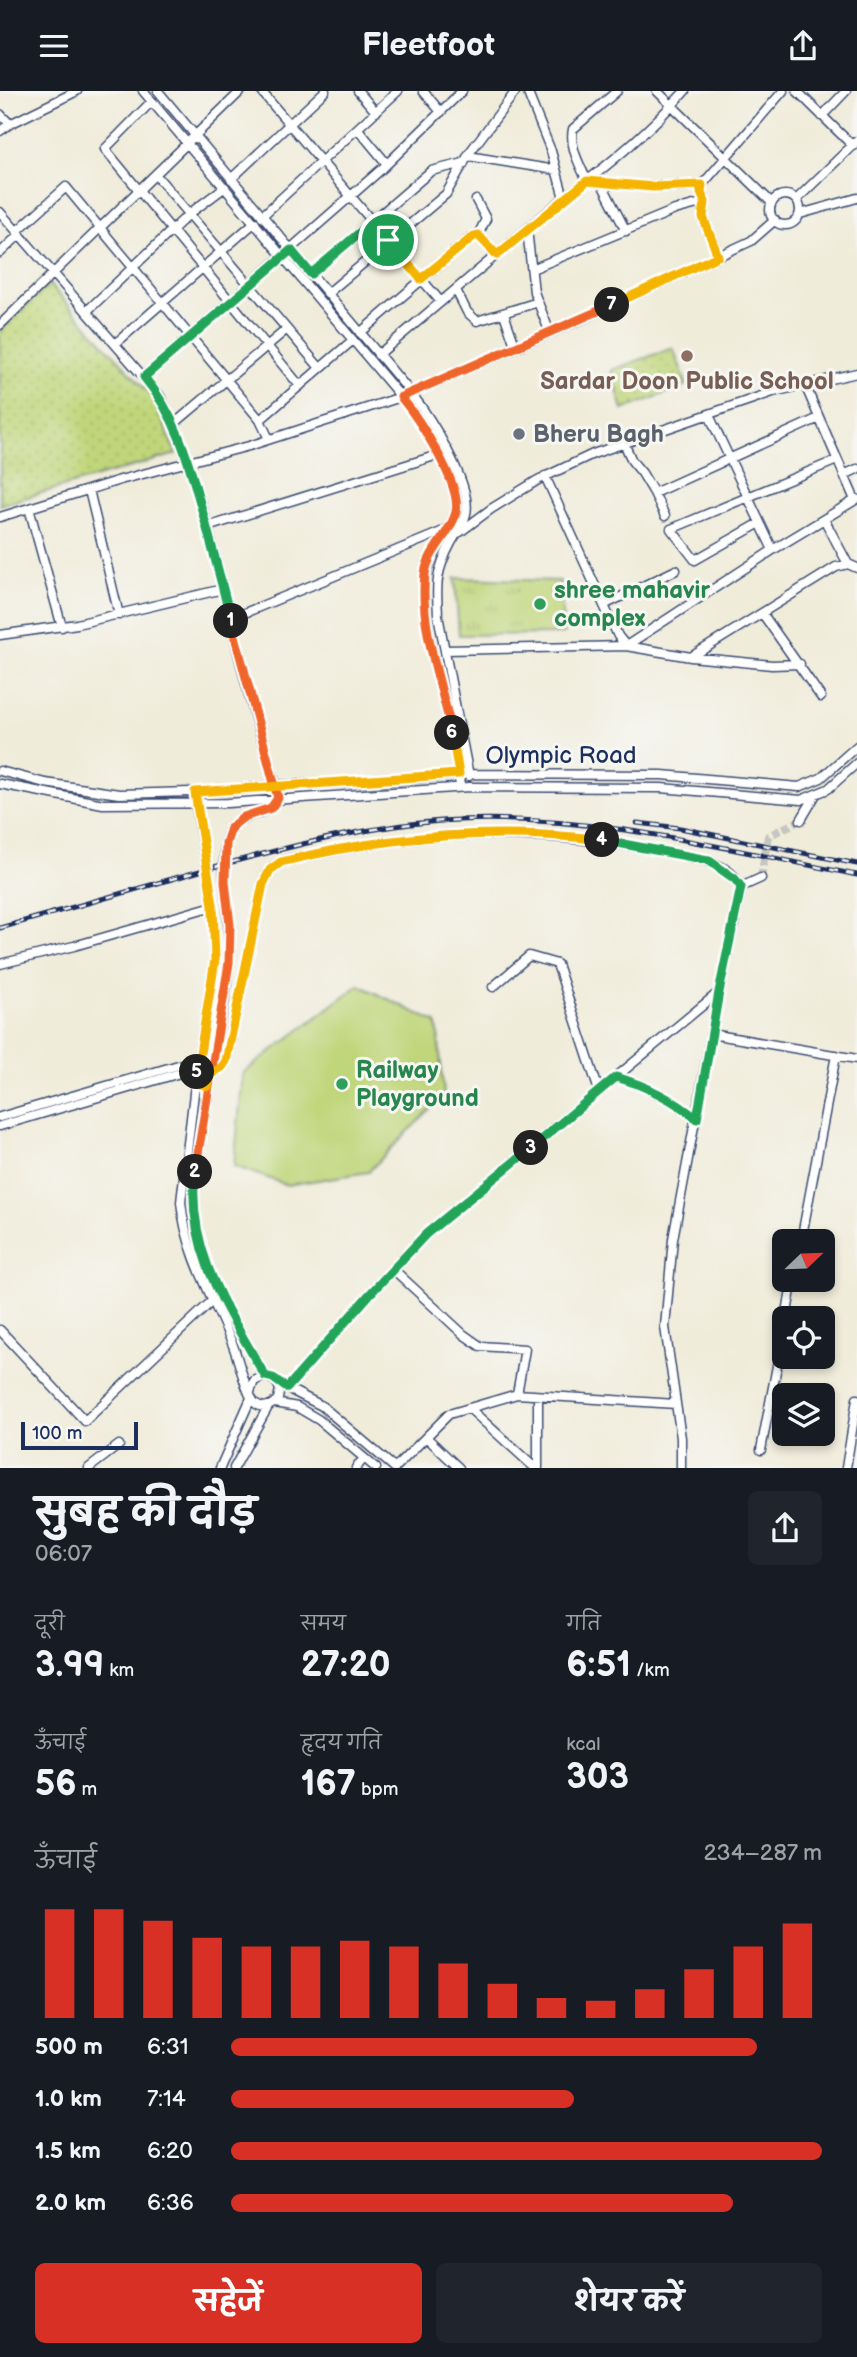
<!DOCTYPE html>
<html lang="hi">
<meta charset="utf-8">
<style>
:root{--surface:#171b24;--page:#20242c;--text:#f1f3f6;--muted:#9ea1a6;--accent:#d93025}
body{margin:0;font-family:"Balsamiq Sans","Playpen Sans Deva",sans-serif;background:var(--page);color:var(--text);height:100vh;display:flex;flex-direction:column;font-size:26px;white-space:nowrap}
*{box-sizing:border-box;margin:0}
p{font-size:23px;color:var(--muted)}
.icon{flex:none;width:38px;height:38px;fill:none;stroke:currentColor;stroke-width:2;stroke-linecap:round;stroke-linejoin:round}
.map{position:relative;height:1377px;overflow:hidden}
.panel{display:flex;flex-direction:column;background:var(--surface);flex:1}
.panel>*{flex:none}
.needle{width:46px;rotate:67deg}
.fabs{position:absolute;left:772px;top:1138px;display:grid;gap:14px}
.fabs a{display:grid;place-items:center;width:63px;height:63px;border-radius:10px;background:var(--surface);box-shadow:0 4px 10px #0003;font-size:35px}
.scale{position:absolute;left:21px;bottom:18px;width:117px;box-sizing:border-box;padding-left:7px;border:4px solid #1b2f5e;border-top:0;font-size:19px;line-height:24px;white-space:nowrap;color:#1b2f5e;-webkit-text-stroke:5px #f6f6f2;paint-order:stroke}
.pin{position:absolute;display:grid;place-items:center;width:60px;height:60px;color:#fff;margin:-30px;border:4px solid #fff;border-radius:50%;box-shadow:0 2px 7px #0007}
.km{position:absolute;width:35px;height:35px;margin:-18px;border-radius:50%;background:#222;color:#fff;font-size:19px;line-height:35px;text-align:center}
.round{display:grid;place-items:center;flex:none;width:74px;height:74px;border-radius:10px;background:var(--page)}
.headline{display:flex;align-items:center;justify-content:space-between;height:119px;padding:0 35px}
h1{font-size:38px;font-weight:700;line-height:52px}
.figures{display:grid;grid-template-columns:repeat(3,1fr);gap:10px;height:119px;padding:7px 35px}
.figures div{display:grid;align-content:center}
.figures b{font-size:35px;font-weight:700}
.figures small{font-size:19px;font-weight:400}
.figures p{font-size:19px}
.chart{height:196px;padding:14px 35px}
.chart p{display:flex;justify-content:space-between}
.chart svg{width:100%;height:126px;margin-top:7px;stroke:var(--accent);stroke-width:6}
.cta{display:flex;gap:14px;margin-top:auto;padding:14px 35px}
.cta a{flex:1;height:80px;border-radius:10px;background:var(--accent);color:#fff;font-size:28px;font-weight:700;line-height:80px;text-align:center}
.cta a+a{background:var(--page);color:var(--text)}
ul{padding:0 35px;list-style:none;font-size:23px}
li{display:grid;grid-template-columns:112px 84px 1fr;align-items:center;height:52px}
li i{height:18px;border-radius:9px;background:var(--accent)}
header{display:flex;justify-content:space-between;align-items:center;height:91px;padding:0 35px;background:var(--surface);font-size:32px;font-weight:700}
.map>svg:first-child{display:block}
.grass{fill:url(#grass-tufts);stroke:#6e826c;stroke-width:2}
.park{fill:url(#park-dots);stroke:#6e826c;stroke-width:2}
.pitch{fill:#c0d67a;stroke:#6e826c;stroke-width:2}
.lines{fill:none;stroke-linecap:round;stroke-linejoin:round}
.minor-tunnel{stroke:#c5c6c1;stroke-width:8;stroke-dasharray:8 4;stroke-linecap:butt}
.minor-casing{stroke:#3b4b71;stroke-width:11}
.minor{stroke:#fff;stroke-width:8}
.rail-casing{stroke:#1b2f5e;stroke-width:5}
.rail{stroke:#f6f6f2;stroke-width:2.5;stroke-dasharray:8;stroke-linecap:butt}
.split-1-casing{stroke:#fff;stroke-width:14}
.split-2-casing{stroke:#fff;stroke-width:14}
.split-3-casing{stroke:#fff;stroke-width:14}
.split-4-casing{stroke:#fff;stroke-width:14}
.split-5-casing{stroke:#fff;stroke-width:14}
.split-6-casing{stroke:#fff;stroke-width:14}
.split-7-casing{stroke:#fff;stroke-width:14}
.split-8-casing{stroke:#fff;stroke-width:14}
.split-1{stroke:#22a559;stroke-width:9}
.split-2{stroke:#f0652b;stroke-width:9}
.split-3{stroke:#22a559;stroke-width:9}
.split-4{stroke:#22a559;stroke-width:9}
.split-5{stroke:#f5b400;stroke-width:9}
.split-6{stroke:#f5b400;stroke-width:9}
.split-7{stroke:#f0652b;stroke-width:9}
.split-8{stroke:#f5b400;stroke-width:9}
.education-dot{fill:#8d6e63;stroke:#f6f6f2;stroke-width:2.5}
.worship-dot{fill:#6b7280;stroke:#f6f6f2;stroke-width:2.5}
.leisure-dot{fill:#2e9e5b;stroke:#f6f6f2;stroke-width:2.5}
.labels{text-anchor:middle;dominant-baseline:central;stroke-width:6;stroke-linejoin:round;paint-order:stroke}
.education-label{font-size:24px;font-weight:bold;fill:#785e54;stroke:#f6f6f2}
.worship-label{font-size:24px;font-weight:bold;fill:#5b616d;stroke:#f6f6f2;text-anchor:start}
.leisure-label{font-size:24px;font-weight:bold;fill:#27864d;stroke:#f6f6f2;text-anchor:start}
.street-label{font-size:24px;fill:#1b2f5e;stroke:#f6f6f2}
</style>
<header><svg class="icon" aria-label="menu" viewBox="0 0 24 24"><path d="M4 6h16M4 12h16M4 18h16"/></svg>Fleetfoot<svg class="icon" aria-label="share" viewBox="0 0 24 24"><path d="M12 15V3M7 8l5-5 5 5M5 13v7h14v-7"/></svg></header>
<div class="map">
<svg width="857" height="1377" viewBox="0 0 857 1377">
<defs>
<pattern id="grass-tufts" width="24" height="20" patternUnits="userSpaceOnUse" patternTransform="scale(1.75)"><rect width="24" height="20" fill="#c0d67a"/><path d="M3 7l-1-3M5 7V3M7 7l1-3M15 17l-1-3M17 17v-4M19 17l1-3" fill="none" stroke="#a4b86c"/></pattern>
<pattern id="park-dots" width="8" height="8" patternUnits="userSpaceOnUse" patternTransform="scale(1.75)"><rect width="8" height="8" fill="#c0d67a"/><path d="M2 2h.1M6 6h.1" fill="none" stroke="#a4b86c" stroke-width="1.8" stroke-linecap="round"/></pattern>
</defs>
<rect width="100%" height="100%" fill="#f6f6f2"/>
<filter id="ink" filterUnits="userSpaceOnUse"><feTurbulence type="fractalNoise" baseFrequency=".0143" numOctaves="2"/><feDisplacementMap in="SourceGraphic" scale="14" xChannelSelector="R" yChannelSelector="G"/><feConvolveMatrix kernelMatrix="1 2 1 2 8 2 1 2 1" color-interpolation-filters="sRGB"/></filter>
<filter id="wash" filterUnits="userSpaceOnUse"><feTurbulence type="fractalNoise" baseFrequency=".00686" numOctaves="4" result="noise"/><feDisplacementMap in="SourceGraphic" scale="28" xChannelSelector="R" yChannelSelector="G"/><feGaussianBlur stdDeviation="1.57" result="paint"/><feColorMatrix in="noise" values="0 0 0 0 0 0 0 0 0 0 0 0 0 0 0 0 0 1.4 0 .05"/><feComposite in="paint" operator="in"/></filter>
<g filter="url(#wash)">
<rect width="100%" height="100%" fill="#f0ecda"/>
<path class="grass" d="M455 487 560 490 564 543 459 544Z"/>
<path class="park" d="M49 193 153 306 176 363 0 414V240Z
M673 257 687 294 623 319 611 279Z"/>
<path class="pitch" d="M359 894 437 932 444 1004 368 1081 287 1094 234 1075 243 982Z"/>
</g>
<g filter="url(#ink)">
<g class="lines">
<path class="minor-tunnel" d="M761 787 768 745 801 729"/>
<defs>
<path id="minor" d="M143 0 417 325C429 344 463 401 455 423 442 458 423 463 425 507 428 571 455 632 460 696
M158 0 411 302C429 325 473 394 466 423 464 433 456 443 451 452 436 480 436 493 438 524L469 685
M261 0 441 211
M358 0 376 21
M423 0 441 21
M527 0 551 60 564 107
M617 0 573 38C569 56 580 74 587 90L653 96 702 94 783 0
M657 0 772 112
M797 0 853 55
M152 10 105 58 300 295
M0 23 10 33 77 0
M822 25 846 0
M358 38 387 73
M0 40 10 33
M468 65 556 79
M156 84 320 277
M231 88 325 0
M601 91 626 140
M770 119a15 15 0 1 1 30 0a15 15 0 1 1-30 0Z
M476 109 486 128 478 144
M796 109 857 50
M705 111 703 126 718 165
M0 121 160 305C197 379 214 460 233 540 245 592 259 643 276 694 282 737 234 710 226 750 219 790 233 832 229 873 224 925 212 978 203 1030 197 1067 189 1104 196 1141 206 1192 240 1240 265 1285
M800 123 857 107
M262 125 398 0
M527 138 534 201 550 242
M17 140 66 96 260 329 269 348
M0 162 20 143
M532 178 675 119 705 111 701 102 702 94
M311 183 431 80 464 72
M456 199 467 221 477 230 538 211
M328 202 446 103 470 61 516 0
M87 220 189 123 225 96
M504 223 516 257
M0 234 241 0
M360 242 470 147 478 144 497 164
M115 253 255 131
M378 264 564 107C607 76 650 39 685 0
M144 286 384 76 462 0
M805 294 855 409
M709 324 773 459
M260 329 353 249
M174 333 287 238
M624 352 632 370 642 382 654 402 819 327
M844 384 857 378
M545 385 618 545 626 555
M89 399 119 524
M654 402 665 425
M857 408 776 457 626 555 691 566 836 476 848 473 857 477
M29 417 62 536
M0 426 120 389 249 355 401 306 585 227 751 150 775 129
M824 428 848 473
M760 432 695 469 671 438 837 369
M207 436 438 364
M460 441 491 418 538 389 593 363 773 301 857 282
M604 514 676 479
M762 522 821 606
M230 528 446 439
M0 544 77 533 223 498
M445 559 626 555
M691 566 772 574 800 573
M0 680 45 692 119 703 227 700 276 694 373 691 469 683 662 684 799 696 821 687 857 655
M0 693 103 713 228 712 469 696 661 697 801 709 828 698 857 672
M195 708 213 815 215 869 197 977 181 1111C186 1162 212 1205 232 1252 238 1265 246 1304 255 1312 263 1319 272 1315 278 1308L280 1298 276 1290 265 1285 254 1290 250 1301
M801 729 815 705
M741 796 761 787
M0 873 74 855 213 815
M493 896 529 865 557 873 599 1000
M711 943 857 968
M211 983 222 976 226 970 263 793C265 787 268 780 274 775 284 767 302 766 315 764 435 737 550 738 670 762 693 766 737 772 741 800L719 901 673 1148 665 1236 681 1347V1377
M616 986C647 995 672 1007 697 1028
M0 1026 199 968
M0 1035 197 977
M801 1150 836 964
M393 1178 463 1243 480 1255 525 1258 517 1303
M786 1227 793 1188
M0 1239 85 1330 212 1210
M285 1296 322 1315 395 1377
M287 1297 369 1204 426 1143 719 901
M275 1312 297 1316 319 1329 376 1377
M469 1317 535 1377
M427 1347 459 1377
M761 1359 784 1238
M89 1377 119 1354
M220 1377 251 1307
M234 1377 268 1316
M356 1377 364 1367
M395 1377 449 1323 517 1303 676 1313
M538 1377V1305
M846 1377 857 1308"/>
</defs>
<use href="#minor" class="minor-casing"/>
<use href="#minor" class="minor"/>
<defs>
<path id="rail" d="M637 732 680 737 857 773
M0 837C71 817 143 796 214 776 295 754 374 733 459 729 594 723 726 758 857 784"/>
</defs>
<use href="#rail" class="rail-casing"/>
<use href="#rail" class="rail"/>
</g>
</g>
<g class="lines" filter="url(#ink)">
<defs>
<path id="split-1" d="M231 530C222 492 212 456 202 419 189 372 177 325 144 286L291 159 311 183 372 131 388 149"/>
<path id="split-2" d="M195 1081 229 872 230 834 225 791 226 752 231 737 236 732 244 726 271 717 278 707 231 530"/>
<path id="split-3" d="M195 1081C186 1160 228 1219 265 1285L273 1287 287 1297 369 1204 426 1143 531 1057"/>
<path id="split-4" d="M531 1057 616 986C647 995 672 1007 697 1028L719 901 741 796 735 788 708 769 602 749"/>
<path id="split-5" d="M197 981 196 992 208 995 211 983 222 976 226 970 263 793 270 779 281 771C386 745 494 736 602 749"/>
<path id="split-6" d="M197 981 215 869 213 814 195 701 459 683 452 642"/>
<path id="split-7" d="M452 642C441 591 419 535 425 483 428 459 451 443 456 421 462 393 418 327 401 306L612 214"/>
<path id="split-8" d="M388 149 421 188 474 145 478 144 497 164 587 90 653 96 702 94 701 102 705 111 703 126 718 165 612 214"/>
</defs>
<use href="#split-1" class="split-1-casing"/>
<use href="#split-2" class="split-2-casing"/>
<use href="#split-3" class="split-3-casing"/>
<use href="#split-4" class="split-4-casing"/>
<use href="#split-5" class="split-5-casing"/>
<use href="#split-6" class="split-6-casing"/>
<use href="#split-7" class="split-7-casing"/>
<use href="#split-8" class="split-8-casing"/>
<use href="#split-1" class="split-1"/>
<use href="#split-2" class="split-2"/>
<use href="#split-3" class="split-3"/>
<use href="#split-4" class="split-4"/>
<use href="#split-5" class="split-5"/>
<use href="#split-6" class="split-6"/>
<use href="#split-7" class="split-7"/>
<use href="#split-8" class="split-8"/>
</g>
<circle class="education-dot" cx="687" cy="265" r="7"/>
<circle class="worship-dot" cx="519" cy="343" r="7"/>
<g class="leisure-dot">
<circle cx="540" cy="513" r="7"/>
<circle cx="342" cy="993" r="7"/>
</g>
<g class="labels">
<g class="education-label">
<text x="687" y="290">Sardar Doon Public School</text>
</g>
<g class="worship-label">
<text x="533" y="343">Bheru Bagh</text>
</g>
<g class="leisure-label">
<text x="554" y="499">shree mahavir<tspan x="554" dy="28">complex</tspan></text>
<text x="356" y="979">Railway<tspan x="356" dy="28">Playground</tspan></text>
</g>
<g class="street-label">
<text x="561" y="664">Olympic Road</text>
</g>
</g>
</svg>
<div class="fabs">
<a><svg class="needle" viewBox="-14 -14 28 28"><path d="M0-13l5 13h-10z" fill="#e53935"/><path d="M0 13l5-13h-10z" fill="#9ea1a6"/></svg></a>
<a><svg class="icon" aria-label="locate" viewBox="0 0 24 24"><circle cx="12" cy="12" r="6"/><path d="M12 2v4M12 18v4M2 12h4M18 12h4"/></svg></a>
<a><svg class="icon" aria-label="layers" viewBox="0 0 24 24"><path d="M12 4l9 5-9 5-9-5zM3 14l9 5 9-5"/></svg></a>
</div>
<div class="scale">100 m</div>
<div class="pin" style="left:388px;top:149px;background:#1e9e55"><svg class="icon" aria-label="arrive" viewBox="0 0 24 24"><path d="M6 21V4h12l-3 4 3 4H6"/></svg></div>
<b class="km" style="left:231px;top:530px">1</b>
<b class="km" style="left:195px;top:1081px">2</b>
<b class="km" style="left:531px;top:1057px">3</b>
<b class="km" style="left:602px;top:749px">4</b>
<b class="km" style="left:197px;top:981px">5</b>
<b class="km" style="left:452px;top:642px">6</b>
<b class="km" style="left:612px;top:214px">7</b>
</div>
<section class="panel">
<div class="headline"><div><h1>सुबह की दौड़</h1><p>06:07</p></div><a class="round"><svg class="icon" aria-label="share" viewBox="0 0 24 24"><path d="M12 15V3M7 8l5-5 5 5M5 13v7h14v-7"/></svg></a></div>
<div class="figures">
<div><p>दूरी</p><b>3.99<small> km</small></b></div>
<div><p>समय</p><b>27:20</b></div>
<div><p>गति</p><b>6:51<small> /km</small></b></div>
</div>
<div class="figures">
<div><p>ऊँचाई</p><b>56<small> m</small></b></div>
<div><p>हृदय गति</p><b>167<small> bpm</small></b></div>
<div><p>kcal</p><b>303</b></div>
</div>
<div class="chart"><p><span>ऊँचाई</span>234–287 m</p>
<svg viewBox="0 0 160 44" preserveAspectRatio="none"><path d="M5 44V6M15 44V6M25 44V10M35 44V16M45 44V19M55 44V19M65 44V17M75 44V19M85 44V25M95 44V32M105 44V37M115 44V38M125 44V34M135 44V27M145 44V19M155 44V11"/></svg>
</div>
<ul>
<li><b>500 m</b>6:31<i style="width:89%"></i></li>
<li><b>1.0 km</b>7:14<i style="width:58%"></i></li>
<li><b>1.5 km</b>6:20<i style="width:100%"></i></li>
<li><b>2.0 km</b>6:36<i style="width:85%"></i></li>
</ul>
<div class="cta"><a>सहेजें</a><a>शेयर करें</a></div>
</section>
